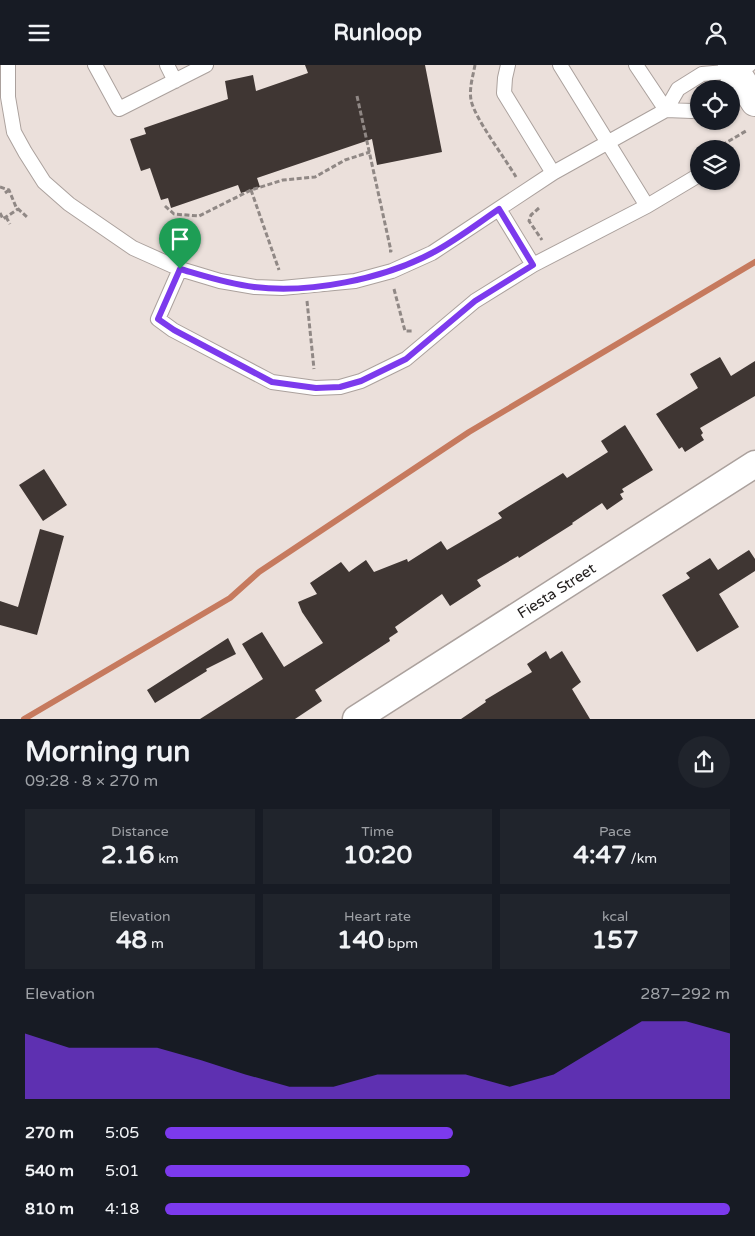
<!DOCTYPE html>
<meta charset="utf-8">
<style>
:root{--surface:#171b24;--page:#20242c;--text:#f1f3f6;--muted:#9ea1a6;--accent:#7c3aed}
body{margin:0;font-family:"Varela Round",sans-serif;background:var(--page);color:var(--text);height:100vh;display:flex;flex-direction:column;font-size:19px;white-space:nowrap}
*{box-sizing:border-box;margin:0}
p{font-size:16px;color:var(--muted)}
.icon{flex:none;width:28px;height:28px;fill:none;stroke:currentColor;stroke-width:2;stroke-linecap:round;stroke-linejoin:round}
.map{position:relative;height:654px;overflow:hidden}
.sheet{display:flex;flex-direction:column;background:var(--surface);flex:1}
.sheet>*{flex:none}
.controls{position:absolute;left:690px;top:15px;display:grid;gap:10px}
.controls a{display:grid;place-items:center;width:50px;height:50px;border-radius:50%;background:var(--surface);box-shadow:0 1px 4px #0004;font-size:25px}
.pin{position:absolute;display:grid;place-items:center;width:42px;height:42px;color:#fff;margin:-51px -21px;border-radius:50% 50% 50% 0;rotate:-45deg;box-shadow:0 0 5px #0007}
.pin .icon{rotate:45deg}
.round{display:grid;place-items:center;flex:none;width:52px;height:52px;border-radius:26px;background:var(--page)}
.overview{display:flex;align-items:center;justify-content:space-between;height:85px;padding:0 25px}
h1{font-size:28px;font-weight:800;line-height:38px}
.figures{display:grid;grid-template-columns:repeat(3,1fr);gap:8px;height:85px;padding:5px 25px}
.figures div{display:grid;align-content:center;border-radius:0px;background:var(--page);text-align:center}
.figures b{font-size:25px;font-weight:800}
.figures small{font-size:14px;font-weight:400}
.figures p{font-size:14px}
.chart{height:140px;padding:10px 25px}
.chart p{display:flex;justify-content:space-between}
.chart svg{width:100%;height:90px;margin-top:5px;fill:var(--accent);opacity:.7}
ul{padding:0 25px;list-style:none;font-size:16px}
li{display:grid;grid-template-columns:80px 60px 1fr;align-items:center;height:38px}
li i{height:12px;border-radius:6px;background:var(--accent)}
header{display:flex;justify-content:space-between;align-items:center;height:65px;padding:0 25px;background:var(--surface);font-size:22px;font-weight:800}
.map>svg:first-child{display:block}
.lines{fill:none;stroke-linecap:round;stroke-linejoin:round}
.stream{stroke:#c67a5e;stroke-width:6}
.building{fill:#3f3633}
.lane-casing{stroke:#aba19d;stroke-width:16}
.street-casing{stroke:#aba19d;stroke-width:29}
.secondary-casing{stroke:#aba19d;stroke-width:30}
.path{stroke:#908885;stroke-width:3;stroke-dasharray:5 2.5;stroke-linecap:butt}
.lane{stroke:#fff;stroke-width:14}
.street{stroke:#fff;stroke-width:26}
.secondary{stroke:#fff;stroke-width:28}
.route-casing{stroke:#fff;stroke-width:10}
.route{stroke:#7c3aed;stroke-width:6}
.labels{text-anchor:middle;dominant-baseline:central;stroke-width:5;stroke-linejoin:round;paint-order:stroke}
.street-label{font-size:15px;fill:#221e1d;stroke:#ebe0db}
</style>
<header><svg class="icon" aria-label="menu" viewBox="0 0 24 24"><path d="M4 6h16M4 12h16M4 18h16"/></svg>Runloop<svg class="icon" aria-label="person" viewBox="0 0 24 24"><circle cx="12" cy="8" r="4"/><path d="M4 21q1-7 8-7t8 7"/></svg></header>
<div class="map">
<svg width="755" height="654" viewBox="0 0 755 654">
<rect width="100%" height="100%" fill="#ebe0db"/>
<g class="lines">
<path class="stream" d="M24 654 230 533 259 507 469 367 755 197"/>
</g>
<path class="building" d="M305 0H425L442 87 377 100 372 74 257 113 260 122 241 128 238 120 171 143 168 133 161 135 150 103 141 106 130 74 146 69 144 63 228 34 225 16 253 10 256 26 308 8Z
M720 292 731 311 755 296V331L700 363 703 368 701 370 704 375 685 387 682 382 679 384 656 349 698 323 690 309Z
M625 360 653 405 622 424 624 427 620 429 623 434 607 445 602 438 572 458 573 459 519 493 518 491 477 515 481 521 450 541 442 529 395 562 398 567 389 573 390 576 315 625 322 636 295 654H200L263 614 242 579 262 567 284 602 323 578 302 547 298 537 317 529 310 518 341 497 349 507 366 495 374 507 407 494 408 497 441 476 447 485 502 453 498 448 563 408 567 413 608 387 601 376Z
M44 404 67 440 43 456 19 420Z
M40 464 64 471 37 570 0 560V536L18 542Z
M749 485 755 494V506L719 529 739 562 697 587 662 530 690 513 686 508 710 493 718 505Z
M228 573 236 589 206 604 207 606 155 638 147 625Z
M546 586 550 594 562 586 581 617 572 624 590 654H461L486 637 485 635 532 607 527 599Z"/>
<g class="lines">
<defs>
<path id="lane" d="M8 0V32L14 67 25 87 44 117 69 139 133 183 180 204 220 216 255 222 282 223 355 216 392 206 432 188 553 108 666 45 678 24 702 9 736 6 749 0
M95 0 119 44 206 0
M167 0 175 16
M508 0 505 13 504 28 553 108
M560 0 647 141
M636 0 666 45
M723 24 736 6
M666 45 692 46 699 42
M499 144 533 200
M180 204 158 254 173 265 272 317 315 323 340 322 361 316 406 294 475 236 533 200 647 141 699 110"/>
<g id="street">
<path id="s1" d="M356 654 755 399"/>
</g>
<path id="secondary" d="M732 0 755 37"/>
</defs>
<use href="#lane" class="lane-casing"/>
<use href="#street" class="street-casing"/>
<use href="#secondary" class="secondary-casing"/>
<path class="path" d="M475 0C473 11 469 23 471 35 475 54 505 93 516 112
M357 31 391 186H389
M722 80 746 66
M0 122 9 125 16 142 27 152
M251 125 279 205
M5 128 9 125
M165 141 174 149 199 151 251 125 283 115 315 112 345 95 370 87
M539 143 531 150 529 156 542 175
M0 148 3 154 18 144
M6 152 10 159
M394 224 405 266H413
M307 236 314 304"/>
<use href="#lane" class="lane"/>
<use href="#street" class="street"/>
<use href="#secondary" class="secondary"/>
</g>
<g class="lines">
<defs>
<path id="route" d="M499 144 533 200 475 236 406 294 361 316 340 322 316 323 272 317 174 265 158 254 180 204C204 211 228 219 254 222 309 229 383 214 432 188 455 176 477 159 499 144Z"/>
</defs>
<use href="#route" class="route-casing"/>
<use href="#route" class="route"/>
</g>
<g class="labels">
<g class="street-label">
<text stroke="none"><textPath href="#s1" startOffset="238">Fiesta Street</textPath></text>
</g>
</g>
</svg>
<div class="controls">
<a><svg class="icon" aria-label="locate" viewBox="0 0 24 24"><circle cx="12" cy="12" r="6"/><path d="M12 2v4M12 18v4M2 12h4M18 12h4"/></svg></a>
<a><svg class="icon" aria-label="layers" viewBox="0 0 24 24"><path d="M12 4l9 5-9 5-9-5zM3 14l9 5 9-5"/></svg></a>
</div>
<div class="pin" style="left:180px;top:204px;background:#1e9e55"><svg class="icon" aria-label="arrive" viewBox="0 0 24 24"><path d="M6 21V4h12l-3 4 3 4H6"/></svg></div>
</div>
<section class="sheet">
<div class="overview"><div><h1>Morning run</h1><p>09:28 · 8 × 270 m</p></div><a class="round"><svg class="icon" aria-label="share" viewBox="0 0 24 24"><path d="M12 15V3M7 8l5-5 5 5M5 13v7h14v-7"/></svg></a></div>
<div class="figures">
<div><p>Distance</p><b>2.16<small> km</small></b></div>
<div><p>Time</p><b>10:20</b></div>
<div><p>Pace</p><b>4:47<small> /km</small></b></div>
</div>
<div class="figures">
<div><p>Elevation</p><b>48<small> m</small></b></div>
<div><p>Heart rate</p><b>140<small> bpm</small></b></div>
<div><p>kcal</p><b>157</b></div>
</div>
<div class="chart"><p><span>Elevation</span>287–292 m</p>
<svg viewBox="0 0 160 44" preserveAspectRatio="none"><path d="M0 44V12L10 19L20 19L30 19L40 25L50 32L60 38L70 38L80 32L90 32L100 32L110 38L120 32L130 19L140 6L150 6L160 12V44z"/></svg>
</div>
<ul>
<li><b>270 m</b>5:05<i style="width:51%"></i></li>
<li><b>540 m</b>5:01<i style="width:54%"></i></li>
<li><b>810 m</b>4:18<i style="width:100%"></i></li>
</ul>
</section>
